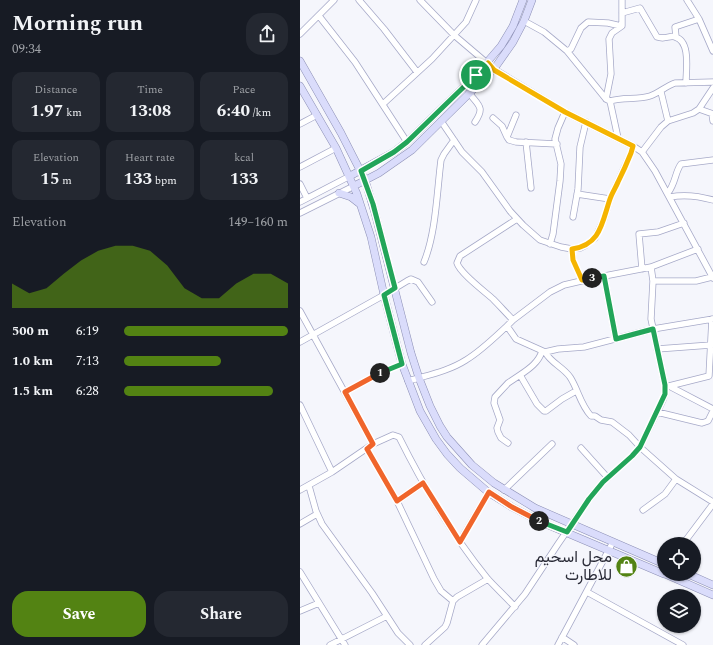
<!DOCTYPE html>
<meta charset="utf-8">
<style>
:root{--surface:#171b24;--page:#242831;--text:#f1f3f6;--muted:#9ea1a6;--accent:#538313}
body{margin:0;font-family:Spectral,Vazirmatn,serif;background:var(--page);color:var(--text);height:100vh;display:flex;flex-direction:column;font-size:15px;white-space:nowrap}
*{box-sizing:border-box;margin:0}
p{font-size:13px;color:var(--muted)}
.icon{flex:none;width:22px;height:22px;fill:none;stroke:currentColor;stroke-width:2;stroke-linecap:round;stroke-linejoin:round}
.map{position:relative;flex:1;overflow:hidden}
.drawer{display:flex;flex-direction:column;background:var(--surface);width:300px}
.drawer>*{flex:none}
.buttons{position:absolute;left:357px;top:537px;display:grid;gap:8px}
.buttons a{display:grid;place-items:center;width:44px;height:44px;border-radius:50%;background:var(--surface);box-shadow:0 1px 3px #0004;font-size:20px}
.pin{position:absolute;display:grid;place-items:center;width:34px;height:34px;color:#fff;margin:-17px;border:2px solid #fff;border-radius:50%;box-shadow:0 1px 4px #0007}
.km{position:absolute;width:20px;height:20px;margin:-10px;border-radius:50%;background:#222;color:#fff;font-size:11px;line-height:20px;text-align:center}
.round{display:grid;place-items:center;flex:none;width:42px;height:42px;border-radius:16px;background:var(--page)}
.headline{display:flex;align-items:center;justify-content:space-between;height:68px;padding:0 12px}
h1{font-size:22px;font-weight:700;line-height:30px}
.stats{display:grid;grid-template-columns:repeat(3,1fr);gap:6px;height:68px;padding:4px 12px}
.stats div{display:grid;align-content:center;border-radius:10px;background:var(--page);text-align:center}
.stats b{font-size:17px;font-weight:700}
.stats small{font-size:11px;font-weight:400}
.stats p{font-size:11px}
.chart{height:112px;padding:8px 12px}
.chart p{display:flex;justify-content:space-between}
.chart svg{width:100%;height:72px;margin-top:4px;fill:var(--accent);opacity:.7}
.cta{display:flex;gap:8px;margin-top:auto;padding:8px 12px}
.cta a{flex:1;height:46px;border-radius:16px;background:var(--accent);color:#fff;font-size:16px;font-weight:700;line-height:46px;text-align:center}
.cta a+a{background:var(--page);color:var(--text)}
ul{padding:0 12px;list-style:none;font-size:13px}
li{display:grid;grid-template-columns:64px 48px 1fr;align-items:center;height:30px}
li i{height:10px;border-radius:5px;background:var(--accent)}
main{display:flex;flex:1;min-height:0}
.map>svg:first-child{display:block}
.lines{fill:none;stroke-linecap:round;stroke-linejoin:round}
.minor-casing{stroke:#a6a9c8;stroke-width:7}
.major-casing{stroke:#8c8fb5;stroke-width:8}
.minor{stroke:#fff;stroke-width:5.5}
.major{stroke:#dadcfb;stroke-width:7}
.split-1-casing{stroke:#fff;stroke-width:8}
.split-2-casing{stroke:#fff;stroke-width:8}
.split-3-casing{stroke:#fff;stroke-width:8}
.split-4-casing{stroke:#fff;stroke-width:8}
.split-1{stroke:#22a559;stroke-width:5}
.split-2{stroke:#f0652b;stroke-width:5}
.split-3{stroke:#22a559;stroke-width:5}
.split-4{stroke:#f5b400;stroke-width:5}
.labels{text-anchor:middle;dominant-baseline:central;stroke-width:3;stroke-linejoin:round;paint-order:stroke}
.poi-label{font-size:16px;fill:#2b2c38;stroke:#f5f6fc;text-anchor:end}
</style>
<main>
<section class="drawer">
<div class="headline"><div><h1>Morning run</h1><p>09:34</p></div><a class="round"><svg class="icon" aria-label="share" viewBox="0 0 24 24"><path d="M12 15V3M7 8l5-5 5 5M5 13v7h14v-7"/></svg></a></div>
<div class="stats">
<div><p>Distance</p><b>1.97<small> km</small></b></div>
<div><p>Time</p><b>13:08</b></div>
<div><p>Pace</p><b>6:40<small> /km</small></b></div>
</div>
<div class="stats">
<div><p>Elevation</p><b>15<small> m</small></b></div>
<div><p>Heart rate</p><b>133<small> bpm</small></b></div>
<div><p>kcal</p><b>133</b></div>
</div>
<div class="chart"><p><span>Elevation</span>149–160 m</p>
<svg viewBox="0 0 160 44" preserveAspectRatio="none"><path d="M0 44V29L10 35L20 32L30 23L40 15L50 9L60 6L70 6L80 9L90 18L100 32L110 38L120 38L130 29L140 23L150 23L160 29V44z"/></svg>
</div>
<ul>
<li><b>500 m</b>6:19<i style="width:100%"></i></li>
<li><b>1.0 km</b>7:13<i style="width:59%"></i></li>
<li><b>1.5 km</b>6:28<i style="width:91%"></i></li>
</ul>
<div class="cta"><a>Save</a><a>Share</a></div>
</section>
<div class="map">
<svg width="413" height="645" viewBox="0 0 413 645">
<rect width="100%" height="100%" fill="#f5f6fc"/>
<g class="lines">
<defs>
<path id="minor" d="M59 0 84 29 117 72
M120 0 154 35 194 69 265 112 333 146 342 152 355 171 413 278
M387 0 399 19 413 51
M322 13 340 8 357 37C366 40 369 35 375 37 391 41 386 70 386 83
M19 16 55 62 107 142
M224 21 244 32 267 51 306 99 310 101 318 138
M0 34 34 0
M376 37 375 27 399 19
M267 51 271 49 281 28 288 22 308 23 321 26
M361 92 368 121
M169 93C179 106 185 107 175 122
M306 99 311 74 309 39 312 33 322 26V0
M310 101C323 97 338 100 350 96 359 93 366 86 375 83L413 82
M83 104 132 59 166 22 176 0
M399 109 413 114
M412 114 413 121
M193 118 202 126 207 137 216 115
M141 121 162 152 182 172 210 211 223 225 240 240 261 247 272 249 280 248 286 245 295 238 304 219 310 199 331 153 333 146
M0 124 17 115
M207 137 209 140 216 142 257 144
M226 142 231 188
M342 152 361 127 368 121 393 113 399 109 413 88
M0 167 36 148
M0 184 7 198
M368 193C376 182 375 172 381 164L413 160
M277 194 310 199
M370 197C385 194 399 196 413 200
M0 202 50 176
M0 213 54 186
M273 217 278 189 280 147 286 122
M250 244 253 234 260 181 261 164 255 139 258 128 265 112
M272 249 273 260 282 280
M124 262C136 233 137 191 141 160L144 154 154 140
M342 269 339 234 358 232 384 223
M304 276 316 339
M353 281H396L412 277
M0 311 73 444 32 472 0 490
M213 320C206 313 200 306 193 299 184 291 160 273 157 263L160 256 217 219
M207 326 213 320 250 292 264 285 294 278 351 267 398 249
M0 342 84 295 107 281 111 279 118 282 132 302
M357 349 411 345
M242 351C239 362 229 369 220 375L237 404 244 411H246L262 399 276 391
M245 352C251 363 263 367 270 377 278 389 280 404 291 416H295L301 420 312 422 329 435 340 447 376 479 413 502
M108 381C128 375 149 371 166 360 181 351 194 338 207 326L216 339 245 352 258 349 284 347 353 329 413 319
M369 386 409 376 412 319
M369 386 413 409
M45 392 82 372 102 364
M0 405 32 472
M357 412 402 423 408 421 413 411
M208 443 201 438 198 432 197 428 200 420 194 403 195 397 208 383 220 375
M73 444 93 435 99 437C124 487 152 535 187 578 196 588 206 597 215 607
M281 448 308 478
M67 449 97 501 134 579 141 591 153 601
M9 486 16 511 22 524 72 593 98 633 110 645
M204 490 252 444
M97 501 123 483
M343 510 365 494 376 479
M0 524 17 514
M160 541 189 492
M383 544 413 504
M0 572 45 645
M287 592 383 645
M0 611 19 603
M262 637 274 645
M30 645 87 616
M125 645 145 627 147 623 153 601 157 597 188 579
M182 645 225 594 258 544 289 499 303 482 332 456 340 447 363 400 365 394V385L351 319 353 281 351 267
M258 645 313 542"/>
<path id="major" d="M0 61 41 133 65 180 75 213 111 353 119 378 130 406 140 426 147 437 172 465 194 483 235 508 364 564
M0 86 36 148 57 194 71 237 84 295 102 364 120 411 136 439 147 454 160 468 188 492 212 507 239 521 364 574
M50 176 94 152 107 142 176 75 201 46 213 26 223 0
M54 186 79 173 112 150 194 69 213 42 224 21 232 0
M39 193 51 197 60 204
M365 574 413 595
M388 574 413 585"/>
</defs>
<use href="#minor" class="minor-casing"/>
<use href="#major" class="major-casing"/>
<use href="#minor" class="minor"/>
<use href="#major" class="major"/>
</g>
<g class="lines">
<defs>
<path id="split-1" d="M80 373 102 364 84 295 95 288 73 204 61 171 94 152 107 142 176 75"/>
<path id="split-2" d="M80 373 45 392 73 444 67 449 97 501 123 483 160 542 189 492 212 507 239 521"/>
<path id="split-3" d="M239 521 267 532 289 499 303 482 332 456 340 447 365 394V385L353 329 316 339 304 276 292 278"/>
<path id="split-4" d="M176 75 188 63 194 70 265 112 333 146 331 153C327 163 323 172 318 182 316 187 312 193 310 199 302 222 301 245 272 249L273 260 282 280 292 278"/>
</defs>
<use href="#split-1" class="split-1-casing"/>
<use href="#split-2" class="split-2-casing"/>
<use href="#split-3" class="split-3-casing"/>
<use href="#split-4" class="split-4-casing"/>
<use href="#split-1" class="split-1"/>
<use href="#split-2" class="split-2"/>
<use href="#split-3" class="split-3"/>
<use href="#split-4" class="split-4"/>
</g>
<defs>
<symbol id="shop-disc" viewBox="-11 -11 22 22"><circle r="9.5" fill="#538313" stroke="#f5f6fc"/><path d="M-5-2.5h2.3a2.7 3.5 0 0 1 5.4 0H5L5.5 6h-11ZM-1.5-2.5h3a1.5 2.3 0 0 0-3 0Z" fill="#fff"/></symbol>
</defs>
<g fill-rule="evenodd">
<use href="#shop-disc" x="314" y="554" width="25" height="25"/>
</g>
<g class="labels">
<g class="poi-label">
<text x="312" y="557">محل اسحيم<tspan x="312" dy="18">للاطارت</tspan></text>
</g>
</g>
</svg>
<div class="buttons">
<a><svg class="icon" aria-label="locate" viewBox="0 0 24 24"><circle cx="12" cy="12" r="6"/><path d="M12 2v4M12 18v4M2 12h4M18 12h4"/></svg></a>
<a><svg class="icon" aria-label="layers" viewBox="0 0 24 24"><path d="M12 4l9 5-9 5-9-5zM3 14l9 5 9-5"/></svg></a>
</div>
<div class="pin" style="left:176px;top:75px;background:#1e9e55"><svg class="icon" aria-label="arrive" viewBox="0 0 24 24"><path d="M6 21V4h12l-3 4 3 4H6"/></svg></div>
<b class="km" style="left:80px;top:373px">1</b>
<b class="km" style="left:239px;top:521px">2</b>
<b class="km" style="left:292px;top:278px">3</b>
</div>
</main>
